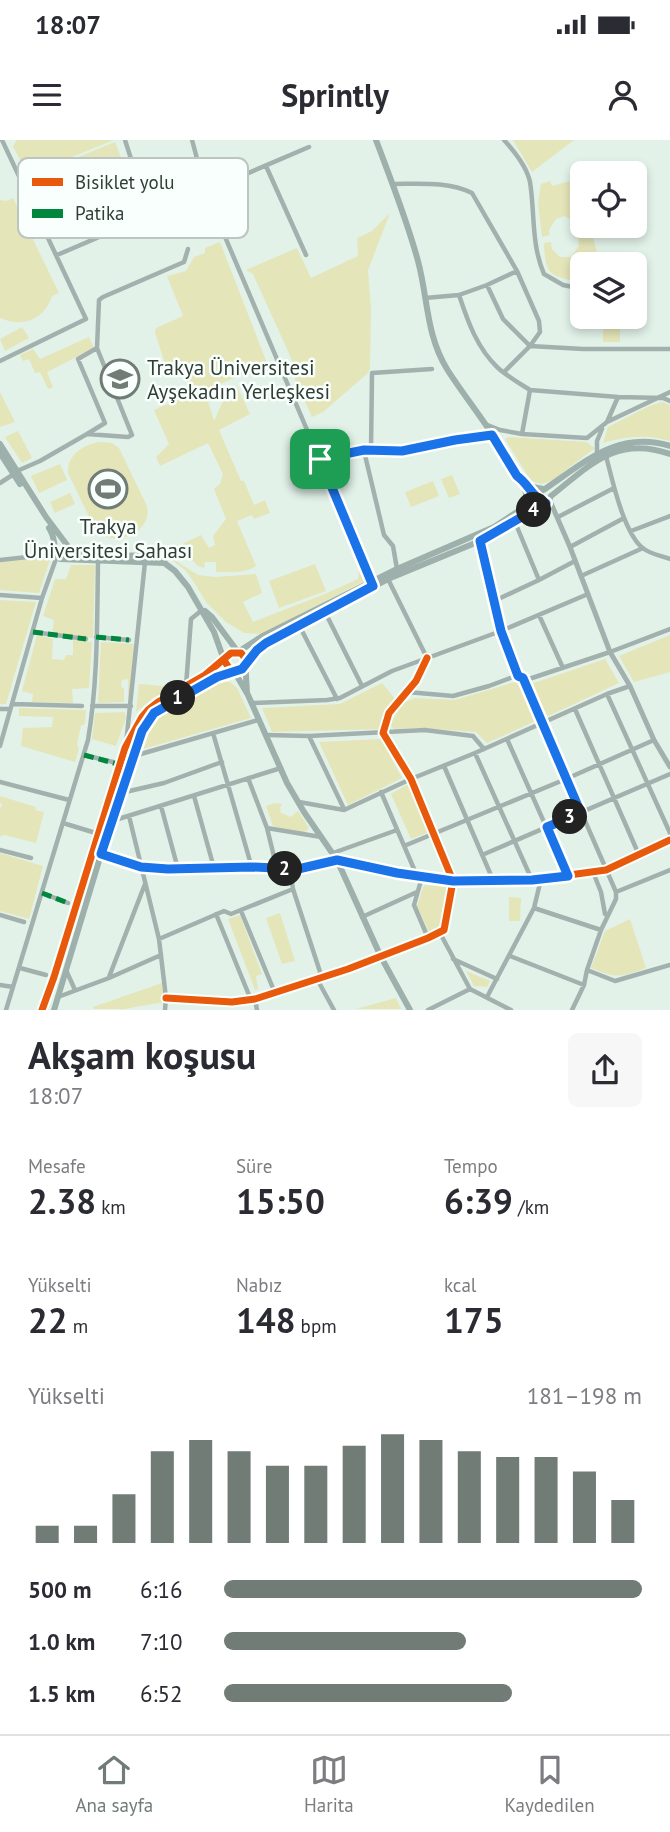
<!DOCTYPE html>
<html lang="tr">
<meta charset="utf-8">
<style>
:root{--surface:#fff;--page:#f7f7f7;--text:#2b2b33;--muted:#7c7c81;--line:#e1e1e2;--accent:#707c75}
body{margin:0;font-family:"PT Sans",sans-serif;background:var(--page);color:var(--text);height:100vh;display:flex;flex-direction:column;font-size:26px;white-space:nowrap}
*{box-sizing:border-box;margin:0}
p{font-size:23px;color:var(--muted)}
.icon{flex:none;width:38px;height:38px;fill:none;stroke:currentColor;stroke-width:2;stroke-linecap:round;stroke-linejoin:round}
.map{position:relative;height:870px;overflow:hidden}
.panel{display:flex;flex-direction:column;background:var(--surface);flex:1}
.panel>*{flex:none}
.tools{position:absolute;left:570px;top:21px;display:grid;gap:14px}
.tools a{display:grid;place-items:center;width:77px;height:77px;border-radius:10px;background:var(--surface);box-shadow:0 4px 10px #0003;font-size:35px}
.pin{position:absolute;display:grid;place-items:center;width:60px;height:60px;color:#fff;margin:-30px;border-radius:14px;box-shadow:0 4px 10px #0006}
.km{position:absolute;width:35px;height:35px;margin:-18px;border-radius:50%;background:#222;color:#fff;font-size:19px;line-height:35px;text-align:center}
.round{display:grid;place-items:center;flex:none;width:74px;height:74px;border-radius:10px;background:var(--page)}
.summary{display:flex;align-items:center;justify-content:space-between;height:119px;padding:0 28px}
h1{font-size:38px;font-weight:600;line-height:52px}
.stats{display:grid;grid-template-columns:repeat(3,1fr);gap:10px;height:119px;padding:7px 28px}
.stats div{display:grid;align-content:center}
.stats b{font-size:35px;font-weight:600}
.stats small{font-size:19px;font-weight:400}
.stats p{font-size:19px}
.chart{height:196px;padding:14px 28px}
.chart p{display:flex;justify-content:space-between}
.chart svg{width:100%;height:126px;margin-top:7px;stroke:var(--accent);stroke-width:6}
ul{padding:0 28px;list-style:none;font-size:23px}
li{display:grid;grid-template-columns:112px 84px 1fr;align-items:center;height:52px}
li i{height:18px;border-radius:9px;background:var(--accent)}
.status{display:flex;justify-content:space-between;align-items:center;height:49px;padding:0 35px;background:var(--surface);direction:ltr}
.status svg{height:19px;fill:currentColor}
header{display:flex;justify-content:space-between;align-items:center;height:91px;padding:0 28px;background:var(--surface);font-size:32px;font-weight:600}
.tab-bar{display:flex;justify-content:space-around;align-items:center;height:98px;border-top:2px solid var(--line);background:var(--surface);font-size:19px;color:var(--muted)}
.tab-bar a{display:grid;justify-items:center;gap:4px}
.tab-bar .active{color:var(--accent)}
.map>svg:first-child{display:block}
.green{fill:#e4e5b9}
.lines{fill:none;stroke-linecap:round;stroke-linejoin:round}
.minor{stroke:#a2b1ae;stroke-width:4.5}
.tertiary{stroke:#a2b1ae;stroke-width:5}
.secondary{stroke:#9eb0ac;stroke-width:6}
.quiet{stroke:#00873e;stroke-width:5;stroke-dasharray:10 5;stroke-linecap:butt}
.cycleway-casing{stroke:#f9fffc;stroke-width:11}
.cycleway{stroke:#e8590c;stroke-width:7}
.route-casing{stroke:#fff;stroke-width:14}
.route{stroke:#1a73e8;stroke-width:9}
.labels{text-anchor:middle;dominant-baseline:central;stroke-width:5;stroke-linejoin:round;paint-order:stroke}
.poi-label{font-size:21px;fill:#323d36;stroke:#f9fffc;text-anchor:start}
.key{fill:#f9fffc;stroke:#bdc5c1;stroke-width:2}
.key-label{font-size:19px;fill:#323d36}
</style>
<div class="status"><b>18:07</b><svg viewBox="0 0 49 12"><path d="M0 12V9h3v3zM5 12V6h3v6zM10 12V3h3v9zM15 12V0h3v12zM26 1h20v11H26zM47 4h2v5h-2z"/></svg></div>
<header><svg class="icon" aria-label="menu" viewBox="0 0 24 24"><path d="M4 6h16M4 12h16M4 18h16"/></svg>Sprintly<svg class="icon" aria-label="person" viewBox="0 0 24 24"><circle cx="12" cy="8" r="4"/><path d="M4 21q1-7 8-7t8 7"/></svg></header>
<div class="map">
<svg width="670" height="870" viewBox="0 0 670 870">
<rect width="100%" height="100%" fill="#e2f2e9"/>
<path class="green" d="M17 0H114L44 28 42 25 26 32 13 6Z
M513 0H574L532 32Z
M115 2 123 23 54 54 44 31Z
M577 39 583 61V86H590L598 116 613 115 614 124H583V143C552 135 545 139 544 103L551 102 552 109 560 117H571L579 106 576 84 565 76 556 79 549 90 550 95 542 97 538 63 541 44 550 41 552 46Z
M13 58 59 153 52 156C44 180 23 188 0 178V60L6 61Z
M390 73 368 130 371 169 370 229 367 234 323 272 312 277 293 235 296 229 253 134 246 130 297 108 311 138 358 116 357 98 372 91Z
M220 102 267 223 205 251 214 281 228 250 237 246 250 274 219 290 241 341H244L254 365 265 360 270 373 254 379 252 375 237 381 256 426C245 434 229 432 216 432V422H205L204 428 198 426 178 406 201 395 209 408 215 405 213 396 226 379 214 349 220 344 223 334 208 303 160 326 156 317 169 304 154 270 191 253 182 230 166 226 155 193 156 188 183 176 167 136 186 131 194 117 205 113V108Z
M22 187 29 198 5 211 0 199Z
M603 189H620V202H603Z
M89 197 94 208 47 232 53 247 48 249 40 232 35 233 29 219 23 221 20 215 33 209 40 219Z
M0 252 15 282 0 287Z
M663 262 670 265V301C648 294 625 296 603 303L608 287 649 266Z
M18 291 32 318 22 323 5 297Z
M509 297 586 302 595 308 553 340 542 344 531 341 505 299Z
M99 302 112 303 119 308 147 366C153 393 114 408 96 391L68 333C67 315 83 305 99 302Z
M60 324 67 340 39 353 31 336Z
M452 335 460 354 449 358 441 339Z
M433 341 439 356 411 367 405 352Z
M70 353 75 364 55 373 50 362Z
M51 417 39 453 0 450V422Z
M173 419 198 435 216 437 256 434 262 453 243 462 253 482 325 454 358 439 359 430 364 441 261 494 244 493 226 482 206 462 192 439 185 430 172 420Z
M315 424 326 451 279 468 269 441Z
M71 425H95L93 498 52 494 54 480 43 476 55 439H66Z
M0 460 36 462 6 564H0Z
M37 495 53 499 52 519 64 520 66 515H73V500L92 502 89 548 72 549 73 563 32 562 33 554 22 551Z
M670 495V532L634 542 619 516Z
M101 502 134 504 129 563H128V539L122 540 121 547 124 548V562L98 563Z
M605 519 619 543 546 577 531 544Z
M518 541 538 580 487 603 476 592 423 588 394 589 389 585 403 563 415 558 455 560Z
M218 542H230L237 548 251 578 143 609 140 608 154 579Z
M382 543 396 560 386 574 381 589 272 592 262 568 340 564Z
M139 544 176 547 153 558 136 572Z
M19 568 86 570 85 584 81 586 77 604 79 609 75 622 21 606 23 588 52 587 53 577 19 576Z
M125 572 126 578 116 606 92 599 95 573Z
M381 599 402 638 348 665 319 602Z
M410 643 430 692 411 699 391 654Z
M0 656 36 667 35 670 44 672 36 703 4 695 0 697V670L2 664 0 663Z
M274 663 282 664 280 668 281 673 291 677 298 671 309 688 303 694 273 686 266 666Z
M0 713 43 726 29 779 0 771Z
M424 745 449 747 441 789 430 795 417 766Z
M509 757 521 758 520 781H509Z
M280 773 295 821 282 824 266 778Z
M240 775 262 834 256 836 258 849 255 850 228 779Z
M630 779 646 828C620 837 618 839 591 828L605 791Z
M466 831 490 841 487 847 474 846Z
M162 843 164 862 124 869H94L93 867Z
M396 858 401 869H356Z"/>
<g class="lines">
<path class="minor" d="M125 0 149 75
M192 0 206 52 372 443
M504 0C514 11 527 28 530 42 535 73 531 104 544 134L563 145 583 149
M266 26 306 115
M392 44C418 44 448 41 472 53L517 131 539 181 540 192 530 206
M57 115 309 7
M487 145 517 131
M459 155C468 182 477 208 498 228 507 236 519 243 530 250L522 294 500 290 485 284
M425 158 459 155 487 145 503 179 530 206 504 232
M530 206 583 209H670
M0 221 86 179 2 0
M618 257 663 258 670 261
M607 282 670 252
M87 294 105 283 78 219 97 208
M522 294 587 298 607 282 618 257 530 250
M371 310 372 233 432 229
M364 311H402L455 300 492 295
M597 313V301L602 289
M606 316C612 339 624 395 644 409 651 414 662 416 670 419
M320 319 364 311 384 395 393 406 397 429
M17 331 40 321 87 294 128 297 132 295 97 208 99 160 103 157 184 122 188 109
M0 343 14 334
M558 377 614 348
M515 382 539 440
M631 391 670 376
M480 401 501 491 518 535 523 538 529 539 610 512 670 489
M570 407 624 378
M0 420 46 415
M581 436 643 408
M388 439 427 518
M0 455 42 458
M494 461 539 440 575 421
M325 472 362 546
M539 475 563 528
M299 485 337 559
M33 492 86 499
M96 497 129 500
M523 538 616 752V759L601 790 587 830 584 845 572 870
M186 546 191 479 202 470
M407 552 453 556 489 546 518 535
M607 554 670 693
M251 563 327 560 340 558 392 531 501 491 588 454
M13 564 82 566
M92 566H131
M0 569H10
M575 569 639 715
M213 593 252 728
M266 595 309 596 425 590 473 596 484 609
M309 596 344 669
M507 599 568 736
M126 604 145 422
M0 606 42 458 57 416
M475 613 532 740
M84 615 121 624
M134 616 258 580
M444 626 493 740
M248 638 267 688 277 729
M0 642 69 660
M381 652 417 736
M121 653 164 643 222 622
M194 656 214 728
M299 662 344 670 411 639 475 613 607 554 630 546
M161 666 178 729
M129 676 159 799 166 858 165 870
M112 681 281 628
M63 683 99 694
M267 688 321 697
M404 706 566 639 654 600
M0 710 31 718
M333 713 397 690
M101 714 141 727 168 729 252 728 297 729 337 720 397 733 453 741 532 740 606 730 670 700
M482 715 670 634
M290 730 293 749 322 838
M593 732 601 752 605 774 608 775
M422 737 414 765 428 798
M616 752 670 730
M42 753 68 763
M534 768 601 790
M241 771 275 853
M216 774 251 860
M0 775 24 782
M362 777 417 752
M440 793 470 849 511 870
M159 799 224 771 231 774 293 749
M510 816 584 845
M453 819 497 839
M20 828 46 835
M66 830 75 850
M587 830 615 841 670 825
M109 837 145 744
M317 839 334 870
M0 845 13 847
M58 857 109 838 161 815
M487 857 534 768 541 739
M166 858 232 862 255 859 348 829 428 798 444 790 453 741 411 639 383 593 389 573 416 541 427 518
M255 859 257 870
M6 870 88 600C98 541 97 481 98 422
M428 870 470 849"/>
<path class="tertiary" d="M550 361 570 407 610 512 630 546 654 600 670 627"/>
<path class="secondary" d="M376 0C391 40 407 80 418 121 428 158 426 195 447 229 463 256 530 338 528 365
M0 304 46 377 70 409 82 414 98 415 155 416 175 431 188 447 214 492 224 520 228 527 234 531 248 555 287 643 304 672 337 720 381 817 410 870
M0 313 20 344
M522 338 533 347 543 349
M551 356C590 325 617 295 670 314
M49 388C57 399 52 411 60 419L165 423
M205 471 212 477 238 512 245 518 247 553
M42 870 54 837 125 608 142 577 148 570 158 562 205 535 231 513 238 512 261 497 397 429 494 387 528 365 539 352 545 349C585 322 618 290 670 306
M54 870 111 681 142 591 154 573 217 537 240 530 257 510 280 495 388 439 480 401 548 362 551 356"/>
<path class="quiet" d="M33 492 86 499
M96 497 129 500
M84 615 121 625
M42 753 68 763"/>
<defs>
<path id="cycleway" d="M101 714 141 727 168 729 252 728 297 729 337 720 397 733 453 741 532 740 606 730 670 700
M166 858 232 862 255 859 348 829 428 798 444 790 453 741 411 639 383 593 389 573 416 541 427 518
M42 870 54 837 125 608 142 577 148 570 158 562 205 535 231 513H241L245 518V524L240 530C231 533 228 527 224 520"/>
</defs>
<use href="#cycleway" class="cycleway-casing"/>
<use href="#cycleway" class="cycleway"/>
</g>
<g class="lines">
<defs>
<path id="route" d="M492 295 517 336C528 343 534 360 546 363L480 401 501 491 518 536 523 538 581 673 547 687 568 736 532 740 453 741 397 733 337 720 298 729 252 727 168 729 141 727 101 714 142 591 154 573 217 537 242 529 257 510 266 503 373 446 320 319 364 310 402 311 455 300Z"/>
</defs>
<use href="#route" class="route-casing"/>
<use href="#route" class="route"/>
</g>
<defs>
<symbol id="university-ring" viewBox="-11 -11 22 22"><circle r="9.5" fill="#f9fffc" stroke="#707c75" stroke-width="1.5"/><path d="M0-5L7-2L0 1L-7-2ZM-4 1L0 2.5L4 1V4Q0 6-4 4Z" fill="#707c75"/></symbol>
<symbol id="stadium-ring" viewBox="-11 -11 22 22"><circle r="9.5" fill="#f9fffc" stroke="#707c75" stroke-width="1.5"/><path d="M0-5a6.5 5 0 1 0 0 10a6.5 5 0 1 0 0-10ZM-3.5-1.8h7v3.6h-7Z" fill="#707c75"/></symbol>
</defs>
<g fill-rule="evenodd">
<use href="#university-ring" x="98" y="217" width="44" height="44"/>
<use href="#stadium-ring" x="86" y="327" width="44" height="44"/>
</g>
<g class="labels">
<g class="poi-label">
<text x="147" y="227">Trakya Üniversitesi<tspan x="147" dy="24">Ayşekadın Yerleşkesi</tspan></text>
<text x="108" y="386" text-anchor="middle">Trakya<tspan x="108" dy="24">Üniversitesi Sahası</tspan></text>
</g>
</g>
<rect x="18" y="18" width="230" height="80" rx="10" class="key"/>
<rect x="32" y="38" width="31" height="8" fill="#e8590c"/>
<rect x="32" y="69" width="31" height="9" fill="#00873e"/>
<g class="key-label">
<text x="75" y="49">Bisiklet yolu</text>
<text x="75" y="80">Patika</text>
</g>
</svg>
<div class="tools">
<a><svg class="icon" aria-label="locate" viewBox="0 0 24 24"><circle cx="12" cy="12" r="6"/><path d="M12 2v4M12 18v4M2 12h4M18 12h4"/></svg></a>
<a><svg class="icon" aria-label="layers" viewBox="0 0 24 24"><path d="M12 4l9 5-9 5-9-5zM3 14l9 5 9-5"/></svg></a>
</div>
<div class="pin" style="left:320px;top:319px;background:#1e9e55"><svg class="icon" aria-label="arrive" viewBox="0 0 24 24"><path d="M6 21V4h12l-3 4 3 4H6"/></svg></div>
<b class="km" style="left:178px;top:558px">1</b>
<b class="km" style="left:285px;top:729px">2</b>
<b class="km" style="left:570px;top:677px">3</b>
<b class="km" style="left:534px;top:370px">4</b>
</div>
<section class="panel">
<div class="summary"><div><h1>Akşam koşusu</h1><p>18:07</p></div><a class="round"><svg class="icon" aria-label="share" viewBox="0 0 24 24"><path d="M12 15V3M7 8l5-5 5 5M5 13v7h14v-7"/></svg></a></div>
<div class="stats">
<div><p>Mesafe</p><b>2.38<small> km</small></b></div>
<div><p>Süre</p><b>15:50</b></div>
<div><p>Tempo</p><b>6:39<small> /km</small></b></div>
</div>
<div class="stats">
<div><p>Yükselti</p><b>22<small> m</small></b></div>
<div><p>Nabız</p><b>148<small> bpm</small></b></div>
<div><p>kcal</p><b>175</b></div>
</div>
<div class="chart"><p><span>Yükselti</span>181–198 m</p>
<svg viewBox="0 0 160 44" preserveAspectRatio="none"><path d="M5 44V38M15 44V38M25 44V27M35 44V12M45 44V8M55 44V12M65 44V17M75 44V17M85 44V10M95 44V6M105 44V8M115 44V12M125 44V14M135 44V14M145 44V19M155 44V29"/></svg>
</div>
<ul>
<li><b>500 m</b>6:16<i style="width:100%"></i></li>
<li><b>1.0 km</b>7:10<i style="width:58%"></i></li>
<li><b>1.5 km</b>6:52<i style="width:69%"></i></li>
</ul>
</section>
<nav class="tab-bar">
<a class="active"><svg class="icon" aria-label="home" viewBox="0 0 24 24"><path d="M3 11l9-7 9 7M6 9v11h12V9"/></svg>Ana sayfa</a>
<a><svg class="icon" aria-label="map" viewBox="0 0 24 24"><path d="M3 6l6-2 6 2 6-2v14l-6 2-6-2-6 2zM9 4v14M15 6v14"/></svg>Harita</a>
<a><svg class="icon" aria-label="saved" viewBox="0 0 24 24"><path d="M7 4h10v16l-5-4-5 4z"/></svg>Kaydedilen</a>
</nav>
